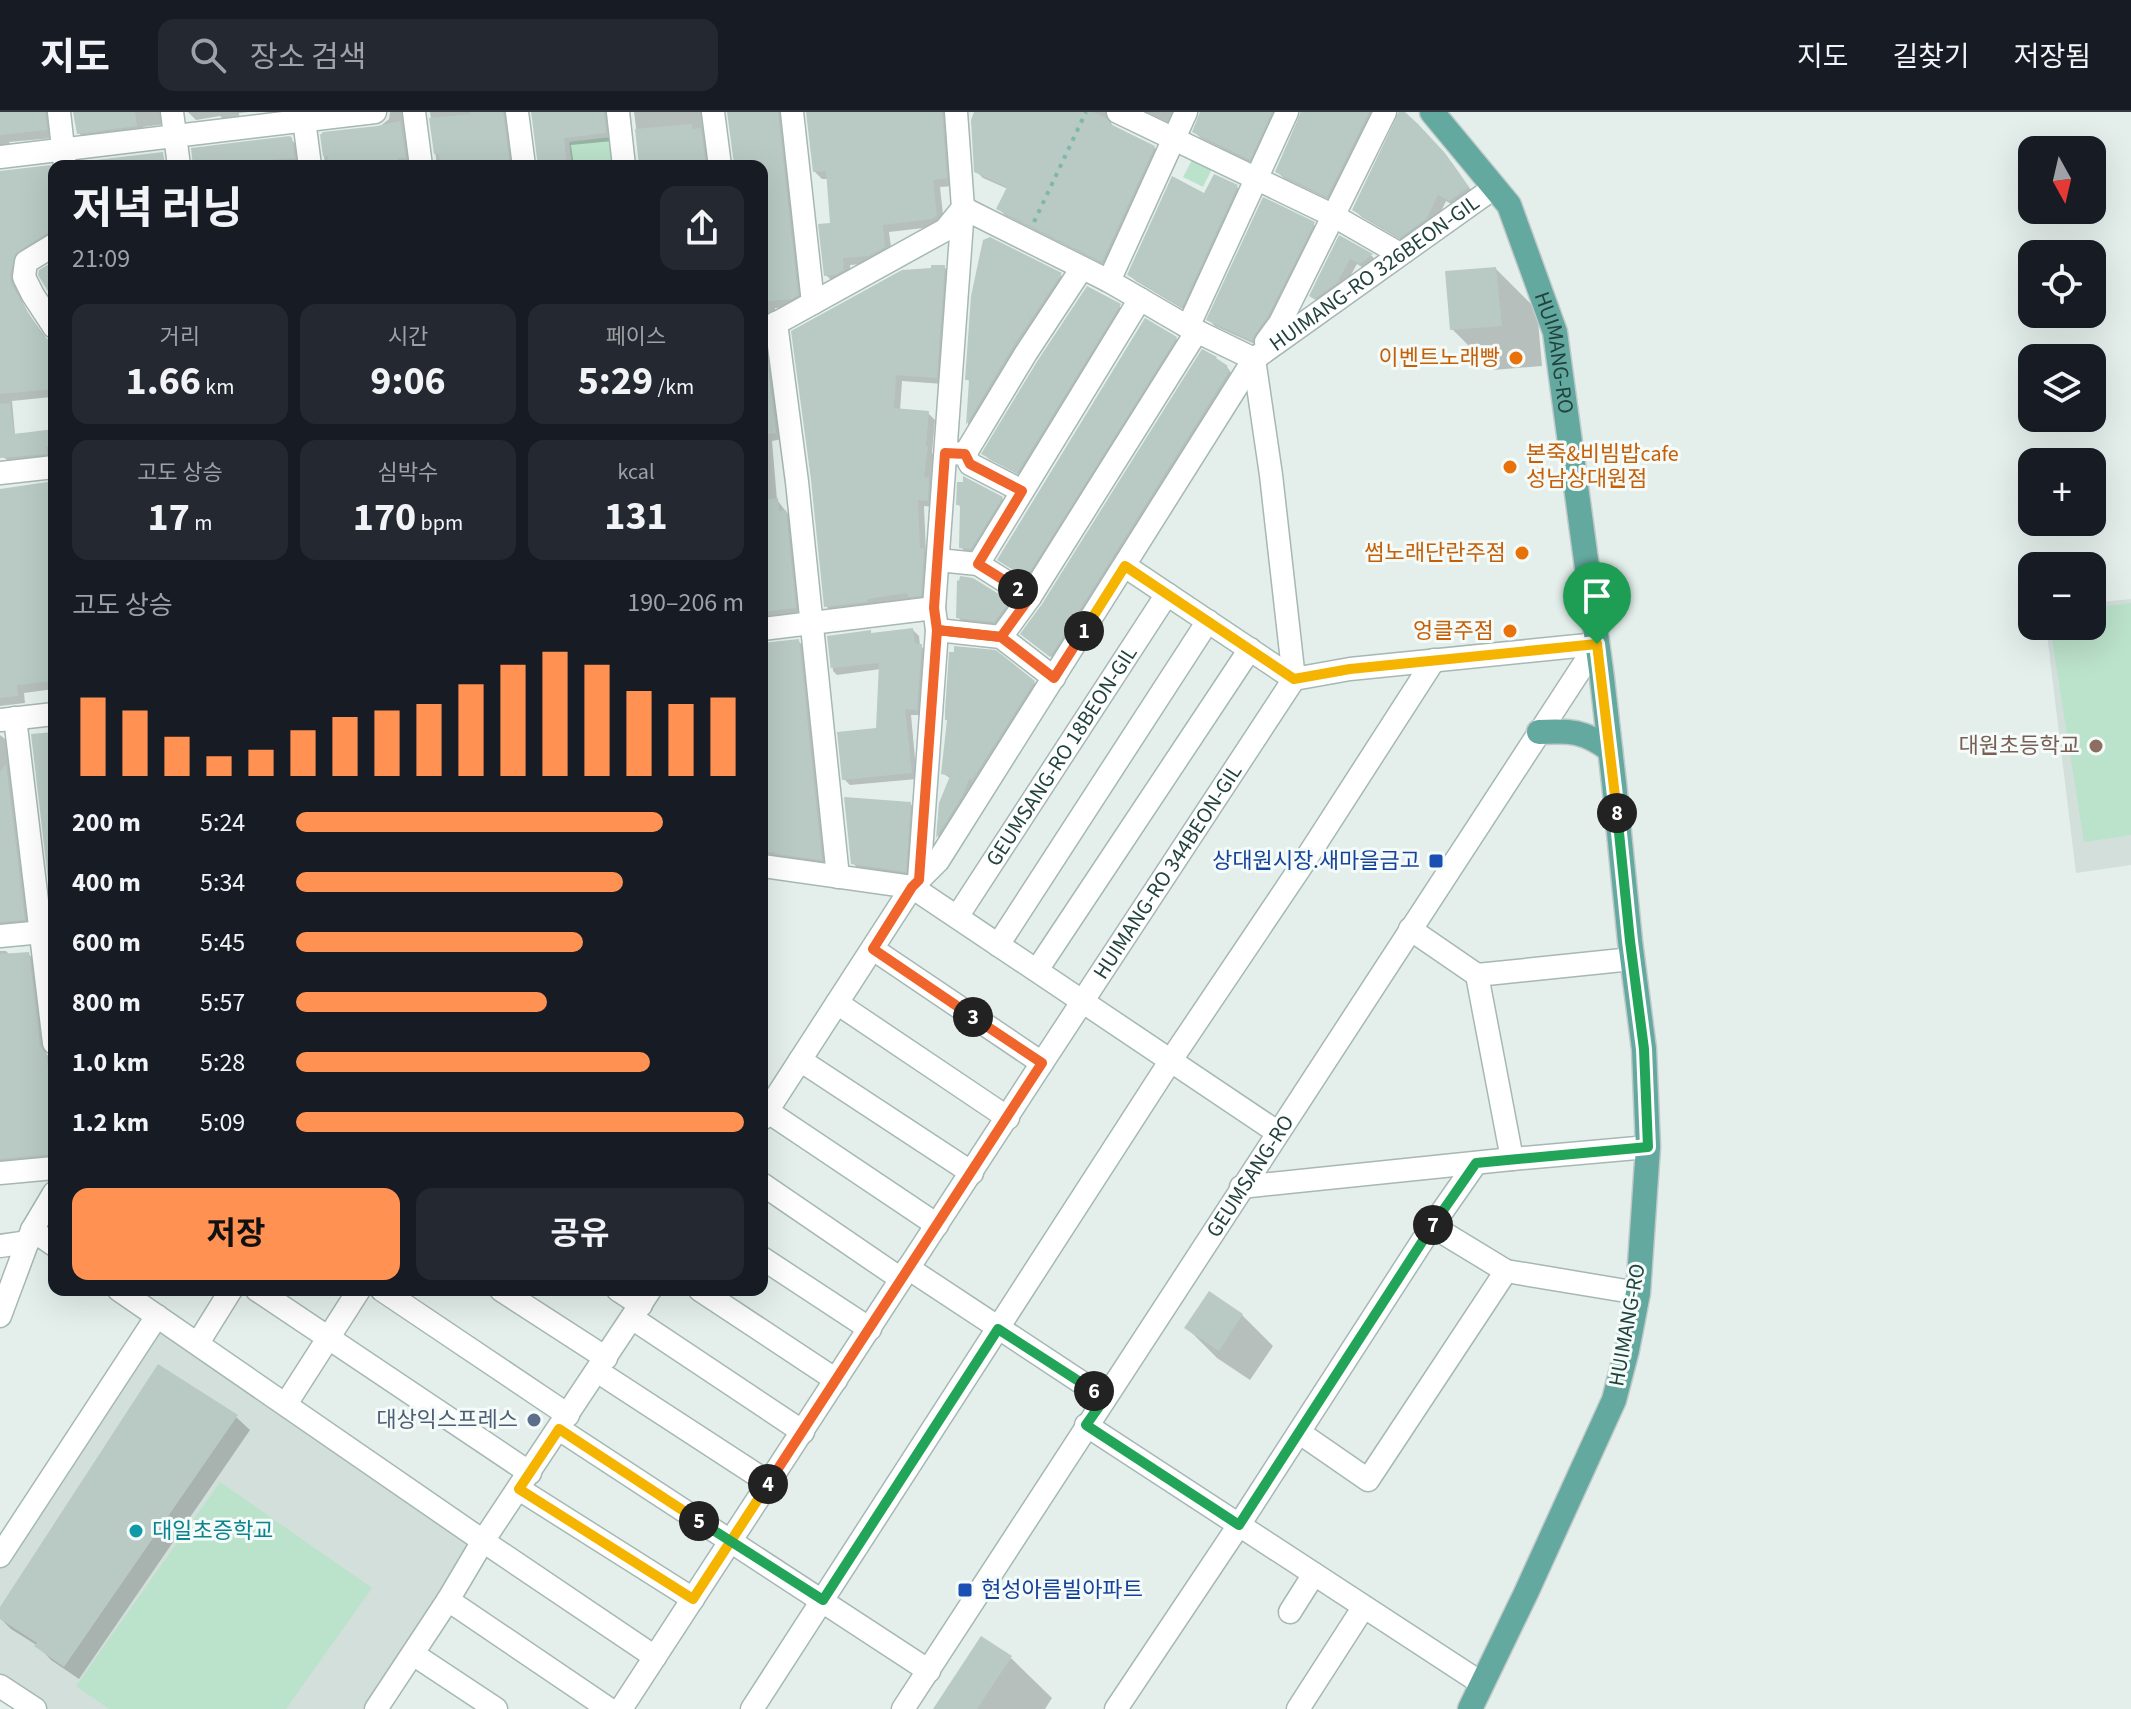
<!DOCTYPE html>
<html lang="ko">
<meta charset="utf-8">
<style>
:root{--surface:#171b24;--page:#242831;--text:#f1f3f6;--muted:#9ea1a6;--line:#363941;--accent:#ff9152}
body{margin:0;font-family:"Source Sans 3","Noto Sans KR",sans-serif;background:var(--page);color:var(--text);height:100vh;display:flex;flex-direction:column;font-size:30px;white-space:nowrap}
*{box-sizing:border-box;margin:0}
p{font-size:26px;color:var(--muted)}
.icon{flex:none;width:44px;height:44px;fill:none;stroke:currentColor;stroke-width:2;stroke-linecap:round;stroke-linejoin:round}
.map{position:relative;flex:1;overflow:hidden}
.sheet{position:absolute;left:48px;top:48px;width:720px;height:1136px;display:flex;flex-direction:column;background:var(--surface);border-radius:16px;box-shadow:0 8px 32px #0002}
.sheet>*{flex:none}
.needle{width:52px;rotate:172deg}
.buttons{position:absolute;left:2018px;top:24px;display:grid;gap:16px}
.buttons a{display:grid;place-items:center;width:88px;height:88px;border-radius:16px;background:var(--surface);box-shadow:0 8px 32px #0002;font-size:40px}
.pin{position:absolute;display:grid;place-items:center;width:68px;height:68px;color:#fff;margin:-82px -34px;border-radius:50% 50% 50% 0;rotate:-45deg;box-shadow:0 0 8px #0007}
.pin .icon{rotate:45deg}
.km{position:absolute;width:40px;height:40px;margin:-20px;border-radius:50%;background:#222;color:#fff;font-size:22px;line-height:40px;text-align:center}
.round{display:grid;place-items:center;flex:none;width:84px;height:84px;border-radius:16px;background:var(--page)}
.overview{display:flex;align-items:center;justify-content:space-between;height:136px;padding:0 24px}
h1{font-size:44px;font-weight:700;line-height:60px}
.metrics{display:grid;grid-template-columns:repeat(3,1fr);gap:12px;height:136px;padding:8px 24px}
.metrics div{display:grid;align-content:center;border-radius:16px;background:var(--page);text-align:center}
.metrics b{font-size:40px;font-weight:700}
.metrics small{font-size:22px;font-weight:400}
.metrics p{font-size:22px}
.chart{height:224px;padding:16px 24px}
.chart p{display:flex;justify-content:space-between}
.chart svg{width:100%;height:144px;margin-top:8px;stroke:var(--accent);stroke-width:6}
.primary-button{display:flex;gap:16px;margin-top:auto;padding:16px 24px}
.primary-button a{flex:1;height:92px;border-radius:16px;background:var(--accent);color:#111;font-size:32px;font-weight:700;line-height:92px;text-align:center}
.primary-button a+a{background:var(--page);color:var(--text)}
ul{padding:0 24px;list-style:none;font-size:26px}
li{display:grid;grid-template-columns:128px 96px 1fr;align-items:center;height:60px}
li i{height:20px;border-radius:10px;background:var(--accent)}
header{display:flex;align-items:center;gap:48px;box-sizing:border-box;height:112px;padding:0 40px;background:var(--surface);border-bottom:2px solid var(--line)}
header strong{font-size:38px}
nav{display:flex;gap:44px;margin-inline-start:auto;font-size:28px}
.search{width:560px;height:72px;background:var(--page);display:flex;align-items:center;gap:20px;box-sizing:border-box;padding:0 28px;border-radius:16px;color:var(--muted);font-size:30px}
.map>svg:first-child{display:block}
.built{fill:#d2dfdb}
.green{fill:#bbe2ca}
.shadow{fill:#0003;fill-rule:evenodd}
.building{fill:#b9cac5}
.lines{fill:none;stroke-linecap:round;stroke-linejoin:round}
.minor-casing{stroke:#a6b8b4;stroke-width:25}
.major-casing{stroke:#c1cac9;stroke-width:27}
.path{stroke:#81b6ab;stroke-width:4;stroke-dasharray:4 6;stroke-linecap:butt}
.minor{stroke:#fff;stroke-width:22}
.major{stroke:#64a99f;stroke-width:24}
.split-1-casing{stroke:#fff;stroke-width:16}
.split-2-casing{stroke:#fff;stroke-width:16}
.split-3-casing{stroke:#fff;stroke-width:16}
.split-4-casing{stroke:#fff;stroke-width:16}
.split-5-casing{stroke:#fff;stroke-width:16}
.split-6-casing{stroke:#fff;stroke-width:16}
.split-7-casing{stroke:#fff;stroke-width:16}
.split-8-casing{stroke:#fff;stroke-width:16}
.split-9-casing{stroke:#fff;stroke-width:16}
.split-1{stroke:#f5b400;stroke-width:10}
.split-2{stroke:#f0652b;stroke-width:10}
.split-3{stroke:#f0652b;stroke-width:10}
.split-4{stroke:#f0652b;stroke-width:10}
.split-5{stroke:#f5b400;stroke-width:10}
.split-6{stroke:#22a559;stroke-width:10}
.split-7{stroke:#22a559;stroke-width:10}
.split-8{stroke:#22a559;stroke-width:10}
.split-9{stroke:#f5b400;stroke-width:10}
.food-dot{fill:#e8710a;stroke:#f5fbf9;stroke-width:3}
.education-dot{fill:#8d6e63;stroke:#f5fbf9;stroke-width:3}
.transit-dot{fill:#1a4fb4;stroke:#f5fbf9;stroke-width:3}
.service-dot{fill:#5c6f8a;stroke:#f5fbf9;stroke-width:3}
.culture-dot{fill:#0f9aa8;stroke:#f5fbf9;stroke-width:3}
.labels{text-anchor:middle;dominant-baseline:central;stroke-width:6;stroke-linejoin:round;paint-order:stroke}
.street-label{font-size:22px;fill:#21433e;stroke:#f5fbf9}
.food-label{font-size:22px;fill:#c56008;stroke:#f5fbf9;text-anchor:end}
.education-label{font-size:22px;fill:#785e54;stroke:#f5fbf9;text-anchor:end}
.transit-label{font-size:22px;fill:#164399;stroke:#f5fbf9;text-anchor:end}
.service-label{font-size:22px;fill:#4e5e75;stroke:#f5fbf9;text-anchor:end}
.culture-label{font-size:22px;fill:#0d838f;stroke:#f5fbf9;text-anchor:start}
</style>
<header>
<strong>지도</strong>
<div class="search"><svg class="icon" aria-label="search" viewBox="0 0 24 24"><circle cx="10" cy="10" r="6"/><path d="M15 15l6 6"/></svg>장소 검색</div>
<nav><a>지도</a><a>길찾기</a><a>저장됨</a></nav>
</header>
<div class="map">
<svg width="2131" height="1597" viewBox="0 0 2131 1597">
<rect width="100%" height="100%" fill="#e4efeb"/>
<path class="built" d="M2131 487V753L2076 761 2046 514H2092V491Z
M158 1208 477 1432 369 1597H39L0 1572V1446Z"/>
<path class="green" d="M611 25 615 54H572L569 30Z
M1192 48 1214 53 1203 75 1183 65Z
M2131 491V723L2084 730 2050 514H2092V496Z
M220 1370 372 1476 286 1597H109L76 1574Z"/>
<path class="shadow" d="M0 0H56L54 26 9 30 10 32 0 33Z
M74 0H168L166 12 143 15V22L86 29 79 21Z
M188 0H249L239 1 240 10 228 12 220 4 196 8Z
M390 0H410L413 54H325L322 24 378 16 389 7Z
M430 0H513L516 54H437Z
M533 0H608L613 29 571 33 574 54H540Z
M634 0H705L712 54H641Z
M729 0H788L805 191 800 194 775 196 776 207 762 217V54H736Z
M808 0H952L954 74 940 75 944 112 940 114 889 120 892 143 878 151 850 153 851 165 834 171 826 163 833 113 828 67H822L815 60Z
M977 0H1112L1110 8 1112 13 1154 35 1161 42 1109 155 1005 103 998 96 1008 77 983 66 976 59Z
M1146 0H1181L1174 13Z
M1202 0H1281L1256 53 1201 26 1194 20Z
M1301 0H1379L1334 90 1284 66 1277 60Z
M1399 0H1402L1452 51 1475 84 1458 96 1446 89 1434 114 1408 132 1362 105 1354 98Z
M290 26 299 36 302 54H194Z
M50 55 54 59V115L48 116 54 126 19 156 18 180 28 201 49 230 54 231V349L13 352 0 343V61ZM51 285 53 319 15 322 12 289Z
M1237 75 1243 81 1188 200 1136 169 1129 163 1205 83Z
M1313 112 1320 118 1259 234 1215 214 1209 208Z
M1340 126 1372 144 1377 150 1367 158 1357 152 1343 177 1318 190 1311 184Z
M944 155 951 162 943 272 902 269 900 299 928 301 935 308 932 341 934 343 931 370 936 375 934 395 924 394 926 441 930 445 927 490 833 501 826 494 813 368Z
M1496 157 1537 198 1542 254 1493 258 1452 217Z
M1061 163 1065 167 971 315 968 312 971 271 967 267Z
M1119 194 1125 199 1023 365 989 347 984 342Z
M1176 226 1180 231 1031 468 1004 452Z
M765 238 771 244 782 327 772 329 777 388 792 407 802 502 762 507V239Z
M1219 251 1227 255 1233 264 1054 547 1027 526Z
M54 370V577L24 581 25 591 0 594V380Z
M1002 386 1008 393 977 443 967 442 961 435 962 397 958 392Z
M1009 490 1013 495 999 514 962 510 958 505Z
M913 518 919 524 920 533 928 541 923 603H911L917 667 850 673 844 667 878 618 881 557 837 563 833 559 830 525Z
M798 529 805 535 828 754 784 748 782 745 762 747V532Z
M1034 570 1039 576 942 729 938 725 941 691 951 667 943 661Z
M0 623 9 630 30 814 0 818Z
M910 691 916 698 911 765 859 758 853 751Z
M0 839H6L10 843 28 842 35 848 46 941 52 950 54 966V1049L0 1055Z
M1242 1203 1273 1234 1250 1268 1217 1246 1187 1216Z
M236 1305 250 1318 79 1567 51 1548 38 1534 11 1517 0 1506V1498Z
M1011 1546 1052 1586 1045 1597H935Z"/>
<path class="building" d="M0 0H45L47 18 0 23Z
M73 0H135L137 14 77 22Z
M470 0H503L510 54H440L439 42H434L429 6 471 2Z
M531 0H604L606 21 564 26 567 54H538Z
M727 0H778L798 183 792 187 762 190V49L734 52Z
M806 0H942L947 66 933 68 937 104 931 107 883 113 885 135 869 144 843 146 844 158 835 163 824 164 818 112 830 111 826 59 813 60Z
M974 0H1093L1106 6 1112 13 1155 34 1102 150 996 97 1007 75 974 60 971 8Z
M1200 0H1272L1250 48 1192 20Z
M1301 0H1369L1327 85 1275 60Z
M1399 0H1405L1418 12 1445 41 1469 75 1449 89 1438 83 1427 106 1400 126 1352 98Z
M400 9 406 46H398L399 54H328V44H323L320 23 323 20 377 14Z
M691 12 693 17 701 16 706 54H639L635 17Z
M290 24 292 26 295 46 257 49V54H193L191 36Z
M163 40 165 54H79V50Z
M51 53 54 62V119L47 121 15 142 10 163 11 171 21 189 42 223 47 227 54 229V277L0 282V59Z
M1214 62 1238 73 1182 195 1127 163 1172 64 1204 81Z
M1263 85 1315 110 1268 204 1255 222 1252 229 1206 208Z
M1339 123 1373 142 1360 152 1350 147 1337 171 1314 187 1309 184Z
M990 125 1062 161 1014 233 966 313 969 268H965L971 184 983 128Z
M54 149V189L38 163 39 158Z
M931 153H945L937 266 896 263 894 296 929 299 926 334H928L924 365 929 366 928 389 918 388 920 437 924 436 921 484 908 485 907 481 867 487V490L824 495 811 368 791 219 902 158 931 156Z
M1496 155 1502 214 1450 218 1445 159Z
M1087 174 1121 192 1017 361 981 342 1038 248Z
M1145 206 1177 225 1026 466 997 448Z
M765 232 776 321 762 323V233Z
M1202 237 1217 245 1216 246 1228 254 1226 256 1230 258 1050 545 1020 522 1042 492Z
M10 291 14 322 54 317V334L46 335 47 342 0 346V292Z
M963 364 1003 385 971 437 959 436 960 393H956L957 370H963Z
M54 369V569L17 573 18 584 0 586V377Z
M778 386 779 399 786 398 796 496 762 500V388Z
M960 464 973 466 1010 489 994 510 956 506 957 468 959 469Z
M913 516 915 532H922L917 598 905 597 912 661 842 668 837 620 876 616 879 551 831 556V559L827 524 871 518V521Z
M799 527 822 748 775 742V740H762V531Z
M954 534 996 538 1035 569 972 668 969 667 963 683 936 726 939 691 950 664 941 662 947 608H945V599L949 540H954Z
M54 620V800L52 801 31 622Z
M6 652 25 808 0 810V660Z
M844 685 911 690 906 760 851 752Z
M29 840 40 933 46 942 54 1000V1042L0 1047V842Z
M1209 1179 1243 1202 1219 1239 1184 1216Z
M158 1252 238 1303 64 1555 34 1534 37 1531 0 1507V1495Z
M981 1524 1012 1544 977 1597H933Z"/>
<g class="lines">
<defs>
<g id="minor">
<path d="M59 0 65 54"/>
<path d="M172 0 179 54"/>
<path d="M303 0 310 54"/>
<path d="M414 0 421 54"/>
<path d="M517 0 524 54"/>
<path d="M618 0 624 54"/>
<path d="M713 0 720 54"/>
<path d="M792 0 813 191"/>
<path d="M1118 0 1334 104 1400 142"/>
<path d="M0 45 375 0"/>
<path d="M963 96 1109 169 1188 215 1254 247"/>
<path d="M54 133 26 150 24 165 33 183 54 215"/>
<path d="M1109 169 1186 0"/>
<path d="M776 211 797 370 838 765"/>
<path d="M1188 215 1287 0"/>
<path d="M764 218 945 118 963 96"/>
<path d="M1266 230 1280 211 1385 0"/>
<path d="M952 341 965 342 970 352 1022 379"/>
<path d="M965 342 1026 241 1082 156"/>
<path d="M0 361 54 355"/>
<path d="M938 448 978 452 1030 485"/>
<path d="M978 452 1140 187"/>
<path d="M1125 454 1294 567 1350 557 1597 532"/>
<path d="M762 517 934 496"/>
<path d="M937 518 1001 525 1054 566"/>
<path d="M1001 525 1030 485 1197 219"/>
<path d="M15 606 54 931"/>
<path d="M1 608 54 602"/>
<path d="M762 754 912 775 1277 1020"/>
<path d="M919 768 937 518 934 496 963 96 956 0"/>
<path id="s1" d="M957 805 1167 482"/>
<path d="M1410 817 1477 863 1632 847"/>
<path d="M0 824 53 819"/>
<path d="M998 833 1208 509"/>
<path d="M873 837 1042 951"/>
<path d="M1037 858 1250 537"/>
<path d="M1477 863 1512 1047"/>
<path d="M837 891 1008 1006"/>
<path d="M800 948 972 1061"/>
<path d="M767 999 937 1113"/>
<path id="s2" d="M762 1007 912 775 938 749 1254 247 1495 75"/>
<path d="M0 1061 54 1056"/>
<path d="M762 1072 901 1167"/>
<path d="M1241 1075 1512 1047 1648 1035"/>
<path d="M1432 1114 1506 1159 1638 1181"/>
<path d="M32 1118 54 1133"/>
<path d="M0 1134 28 1130"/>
<path d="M762 1146 870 1217"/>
<path d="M908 1156 1105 1286"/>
<path d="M119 1178 483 1429 655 1545"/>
<path d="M257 1178 530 1361"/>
<path d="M382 1178 568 1303"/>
<path d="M501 1178 606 1246"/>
<path d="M618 1178 641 1193"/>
<path d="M700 1178 836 1268"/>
<path d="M0 1204 32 1118 54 1081"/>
<path d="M632 1206 803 1320"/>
<path d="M198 1231 231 1178"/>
<path d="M597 1259 769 1371"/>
<path d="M286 1292 359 1178"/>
<path d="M1086 1313 1481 1571"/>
<path d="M559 1317 929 1559"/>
<path d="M1300 1321 1368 1368 1506 1159"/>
<path d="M519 1377 693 1487"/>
<path d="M0 1444 157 1204"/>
<path d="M448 1488 609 1597"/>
<path d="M1290 1500 1314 1462"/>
<path d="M413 1542 496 1597"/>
<path d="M0 1574 35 1597"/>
<path d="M376 1597 448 1488 483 1429 650 1178"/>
<path id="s3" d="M621 1597 1042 951 1294 567 1271 363 1254 247"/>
<path d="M752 1597 1171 948 1302 753 1434 548"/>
<path id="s4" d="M903 1597 1597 532"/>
<path d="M1116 1597 1239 1413 1432 1114 1476 1051"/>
<path d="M1298 1597 1363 1496"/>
</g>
<g id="major">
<path id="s5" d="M1432 0 1509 93 1555 220 1602 566 1614 671 1630 829 1644 937 1648 1035 1638 1181 1627 1238 1614 1288 1526 1481 1470 1597"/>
<path d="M1539 620C1569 618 1585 619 1610 638"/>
</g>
</defs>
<use href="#minor" class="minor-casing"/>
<use href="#major" class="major-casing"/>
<path class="path" d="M1034 110 1086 0"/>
<use href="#minor" class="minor"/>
<use href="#major" class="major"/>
</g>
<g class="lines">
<defs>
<path id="split-1" d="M1084 519 1125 454 1294 567 1350 557 1597 532"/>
<path id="split-2" d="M1018 477 978 452 1022 379 970 352 965 342 945 341 934 496 937 518 1001 525 1054 566 1084 519"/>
<path id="split-3" d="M973 905 873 837 912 775 919 768 937 518 1001 525 1030 485 1018 477"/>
<path id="split-4" d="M768 1372 1042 951 973 905"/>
<path id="split-5" d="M699 1409 559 1317 519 1377 693 1487 768 1372"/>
<path id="split-6" d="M699 1409 823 1488 998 1217 1094 1279"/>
<path id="split-7" d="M1094 1279 1105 1286 1086 1313 1239 1413 1433 1113"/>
<path id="split-8" d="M1433 1113 1476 1051 1648 1035 1644 937 1630 829 1617 701"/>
<path id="split-9" d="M1597 532 1617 701"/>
</defs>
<use href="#split-1" class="split-1-casing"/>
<use href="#split-2" class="split-2-casing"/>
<use href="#split-3" class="split-3-casing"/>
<use href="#split-4" class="split-4-casing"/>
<use href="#split-5" class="split-5-casing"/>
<use href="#split-6" class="split-6-casing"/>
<use href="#split-7" class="split-7-casing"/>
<use href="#split-8" class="split-8-casing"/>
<use href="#split-9" class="split-9-casing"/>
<use href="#split-1" class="split-1"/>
<use href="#split-2" class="split-2"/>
<use href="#split-3" class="split-3"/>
<use href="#split-4" class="split-4"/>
<use href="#split-5" class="split-5"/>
<use href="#split-6" class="split-6"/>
<use href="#split-7" class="split-7"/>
<use href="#split-8" class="split-8"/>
<use href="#split-9" class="split-9"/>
</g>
<g class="food-dot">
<circle cx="1516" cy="246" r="8"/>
<circle cx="1510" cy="355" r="8"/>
<circle cx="1522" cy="441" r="8"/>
<circle cx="1510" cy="519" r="8"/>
</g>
<circle class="education-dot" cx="2096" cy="634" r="8"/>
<g class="transit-dot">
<rect x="1428" y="741" width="16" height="16" rx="4"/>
<rect x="957" y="1470" width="16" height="16" rx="4"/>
</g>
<circle class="service-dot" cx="534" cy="1308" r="8"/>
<circle class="culture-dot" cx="136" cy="1419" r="8"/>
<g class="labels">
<g class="street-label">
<text stroke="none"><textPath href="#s2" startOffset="1054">HUIMANG-RO 326BEON-GIL</textPath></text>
<text stroke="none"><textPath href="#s5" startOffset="276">HUIMANG-RO</textPath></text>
<text stroke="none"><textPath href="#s1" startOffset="192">GEUMSANG-RO 18BEON-GIL</textPath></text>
<text stroke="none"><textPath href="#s3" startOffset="1000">HUIMANG-RO 344BEON-GIL</textPath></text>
<text stroke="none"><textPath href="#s4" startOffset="636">GEUMSANG-RO</textPath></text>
<text transform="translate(1627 1213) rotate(-80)">HUIMANG-RO</text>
</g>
<g class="food-label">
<text x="1500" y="246">이벤트노래빵</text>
<text x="1526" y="342" text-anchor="start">본죽&amp;비빔밥cafe<tspan x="1526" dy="25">성남상대원점</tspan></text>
<text x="1506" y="441">썸노래단란주점</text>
<text x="1494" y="519">엉클주점</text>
</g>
<g class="education-label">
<text x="2080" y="634">대원초등학교</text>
</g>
<g class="transit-label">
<text x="1420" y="749">상대원시장.새마을금고</text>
<text x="981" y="1478" text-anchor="start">현성아름빌아파트</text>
</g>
<g class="service-label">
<text x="518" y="1308">대상익스프레스</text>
</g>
<g class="culture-label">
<text x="152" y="1419">대일초증학교</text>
</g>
</g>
</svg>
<div class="buttons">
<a><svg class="needle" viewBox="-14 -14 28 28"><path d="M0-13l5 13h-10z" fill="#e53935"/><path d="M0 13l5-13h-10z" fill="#9ea1a6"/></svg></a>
<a><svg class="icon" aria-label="locate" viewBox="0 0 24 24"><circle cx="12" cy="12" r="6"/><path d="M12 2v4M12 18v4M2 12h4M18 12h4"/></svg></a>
<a><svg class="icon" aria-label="layers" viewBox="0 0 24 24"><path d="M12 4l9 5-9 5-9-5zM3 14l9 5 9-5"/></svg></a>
<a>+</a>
<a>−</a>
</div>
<div class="pin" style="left:1597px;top:532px;background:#1e9e55"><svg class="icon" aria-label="arrive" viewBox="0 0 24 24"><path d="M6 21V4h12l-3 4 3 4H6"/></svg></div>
<b class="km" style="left:1084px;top:519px">1</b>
<b class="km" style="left:1018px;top:477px">2</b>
<b class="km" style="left:973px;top:905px">3</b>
<b class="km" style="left:768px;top:1372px">4</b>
<b class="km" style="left:699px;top:1409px">5</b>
<b class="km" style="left:1094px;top:1279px">6</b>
<b class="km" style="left:1433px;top:1113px">7</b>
<b class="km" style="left:1617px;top:701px">8</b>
<section class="sheet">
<div class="overview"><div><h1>저녁 러닝</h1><p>21:09</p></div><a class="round"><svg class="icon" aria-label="share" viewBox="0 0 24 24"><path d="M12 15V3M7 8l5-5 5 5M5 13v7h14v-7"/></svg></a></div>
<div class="metrics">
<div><p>거리</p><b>1.66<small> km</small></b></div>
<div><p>시간</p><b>9:06</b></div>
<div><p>페이스</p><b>5:29<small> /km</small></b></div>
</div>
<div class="metrics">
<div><p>고도 상승</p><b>17<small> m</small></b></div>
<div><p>심박수</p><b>170<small> bpm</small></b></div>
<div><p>kcal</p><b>131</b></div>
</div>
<div class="chart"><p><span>고도 상승</span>190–206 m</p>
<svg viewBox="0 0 160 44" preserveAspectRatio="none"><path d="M5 44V20M15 44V24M25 44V32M35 44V38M45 44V36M55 44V30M65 44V26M75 44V24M85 44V22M95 44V16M105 44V10M115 44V6M125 44V10M135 44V18M145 44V22M155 44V20"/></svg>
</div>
<ul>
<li><b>200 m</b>5:24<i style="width:82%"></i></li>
<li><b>400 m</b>5:34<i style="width:73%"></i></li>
<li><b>600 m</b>5:45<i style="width:64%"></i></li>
<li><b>800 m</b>5:57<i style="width:56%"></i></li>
<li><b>1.0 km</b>5:28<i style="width:79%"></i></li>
<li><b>1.2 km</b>5:09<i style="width:100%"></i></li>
</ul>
<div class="primary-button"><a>저장</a><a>공유</a></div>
</section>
</div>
